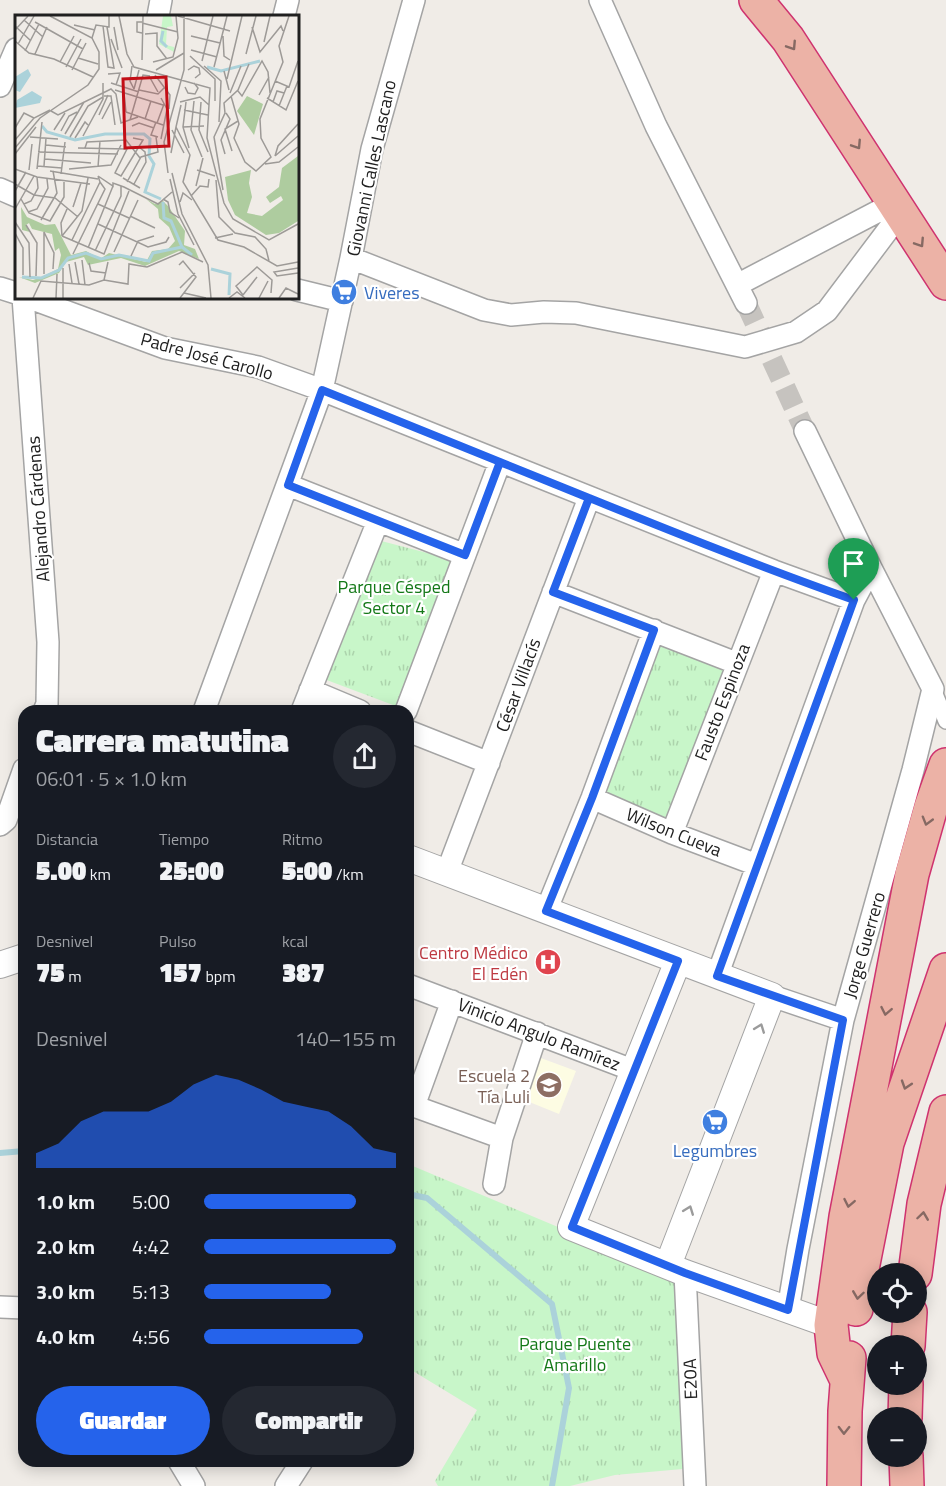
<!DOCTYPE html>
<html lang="es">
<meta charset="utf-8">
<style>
:root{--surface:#171b24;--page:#242831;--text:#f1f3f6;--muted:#9ea1a6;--accent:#2563eb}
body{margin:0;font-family:"Titillium Web",sans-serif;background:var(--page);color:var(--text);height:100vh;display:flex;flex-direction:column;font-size:22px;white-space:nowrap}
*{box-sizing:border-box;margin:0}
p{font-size:20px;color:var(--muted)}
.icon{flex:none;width:33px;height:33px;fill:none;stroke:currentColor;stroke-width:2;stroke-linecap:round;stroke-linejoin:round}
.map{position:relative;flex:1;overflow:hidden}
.details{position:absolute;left:18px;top:705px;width:396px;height:762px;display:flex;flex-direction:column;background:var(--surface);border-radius:18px;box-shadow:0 3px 15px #0003}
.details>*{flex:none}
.buttons{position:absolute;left:867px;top:1263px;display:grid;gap:12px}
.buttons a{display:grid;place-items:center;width:60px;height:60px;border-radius:50%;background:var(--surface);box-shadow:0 3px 15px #0003;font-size:30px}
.pin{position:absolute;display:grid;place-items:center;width:51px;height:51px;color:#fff;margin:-62px -26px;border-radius:50% 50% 50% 0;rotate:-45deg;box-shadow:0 0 6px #0007}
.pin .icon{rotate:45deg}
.round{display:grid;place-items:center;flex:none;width:63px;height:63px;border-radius:32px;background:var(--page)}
.summary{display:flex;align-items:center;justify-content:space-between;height:102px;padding:0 18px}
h1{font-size:33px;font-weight:800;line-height:45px}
.stats{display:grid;grid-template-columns:repeat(3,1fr);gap:9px;height:102px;padding:6px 18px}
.stats div{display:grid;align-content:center}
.stats b{font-size:26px;font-weight:800}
.stats small{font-size:16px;font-weight:400}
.stats p{font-size:16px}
.chart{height:168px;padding:12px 18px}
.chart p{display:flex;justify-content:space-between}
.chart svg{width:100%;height:108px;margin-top:6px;fill:var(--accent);opacity:.7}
.primary-button{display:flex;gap:12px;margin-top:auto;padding:12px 18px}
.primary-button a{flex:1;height:69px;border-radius:36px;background:var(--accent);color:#fff;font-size:24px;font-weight:800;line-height:69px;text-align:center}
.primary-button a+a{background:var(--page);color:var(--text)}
ul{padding:0 18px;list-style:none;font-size:20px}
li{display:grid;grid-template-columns:96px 72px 1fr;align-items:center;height:45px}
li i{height:15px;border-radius:8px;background:var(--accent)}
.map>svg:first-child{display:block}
.education{fill:#fdfce3}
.park{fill:url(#park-tufts)}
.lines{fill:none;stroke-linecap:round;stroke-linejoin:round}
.stream{stroke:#abd2da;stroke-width:6}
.minor-tunnel{stroke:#c6c3bf;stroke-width:21;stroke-dasharray:21 10;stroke-linecap:butt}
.pedestrian-casing{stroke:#a4a4a4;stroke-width:18}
.minor-casing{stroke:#a4a4a4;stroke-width:24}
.tertiary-casing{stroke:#a4a4a4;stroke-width:28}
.trunk-casing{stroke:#cf336f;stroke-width:36}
.pedestrian{stroke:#fff;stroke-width:15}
.minor{stroke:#fff;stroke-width:21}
.tertiary{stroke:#fff;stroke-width:26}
.trunk{stroke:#ecb2a6;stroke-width:33}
.oneway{stroke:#866963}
.oneway2{stroke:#9b9b9b}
.route-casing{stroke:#fff;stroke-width:12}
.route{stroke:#2563eb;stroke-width:8}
.labels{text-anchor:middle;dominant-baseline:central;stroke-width:4.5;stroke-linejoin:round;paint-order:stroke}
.street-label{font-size:18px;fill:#202020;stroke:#fff}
.shop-label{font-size:18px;fill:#366cbe;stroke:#fff;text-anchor:start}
.park-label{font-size:18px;fill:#137817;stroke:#fff}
.health-label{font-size:18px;fill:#be3a42;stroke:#fff;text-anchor:end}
.education-label{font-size:18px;fill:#785e54;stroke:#fff;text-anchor:end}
.inset-river{fill:none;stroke:#abd2da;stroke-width:3}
.inset-road{fill:none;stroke:#9d9a97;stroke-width:1.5}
.view{fill:#c20e16;fill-opacity:0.15;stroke:#c20e16;stroke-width:3}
.inset-edge{fill:none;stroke:#202020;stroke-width:3}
</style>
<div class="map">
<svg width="946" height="1486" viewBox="0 0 946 1486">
<defs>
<pattern id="park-tufts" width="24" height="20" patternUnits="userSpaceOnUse" patternTransform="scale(1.5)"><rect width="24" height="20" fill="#c8f6c9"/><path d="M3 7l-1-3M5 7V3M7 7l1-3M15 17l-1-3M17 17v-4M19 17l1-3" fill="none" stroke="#acd3ac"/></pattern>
</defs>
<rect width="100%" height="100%" fill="#f0ece7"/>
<path class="education" d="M538 1057 576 1071 559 1114 522 1099Z"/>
<path class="park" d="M366 537 458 561 401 708 316 676Z
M662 636 730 665 675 827 598 794Z
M408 1164 558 1227 668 1265 685 1273 694 1468 615 1475 570 1486H438L435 1481 477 1410 408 1368Z"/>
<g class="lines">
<path class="stream" d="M0 1153 24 1151
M408 1194 427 1198 552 1304 569 1388 552 1486"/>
<path class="minor-tunnel" d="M746 303 805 431"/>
<defs>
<path id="pedestrian" d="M933 689 946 721"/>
<path id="minor" d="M600 0 656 126 746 303
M158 16 161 0
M284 16 288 0
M0 86 16 49
M0 189 16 196
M351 258 484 310 511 315 544 312 576 313 745 347 796 332 827 311 900 214
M737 285 894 203
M0 288 16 293
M297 290 342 301
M23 297 48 642 47 704 44 711
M27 297 165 348 258 367 322 390 774 571 854 600
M288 485 465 555
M553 592 736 663
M310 690 360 711
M204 711 322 390 351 258 372 149 414 0
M302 711 378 521
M406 711 500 462
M408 731 489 763
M592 798 672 833 757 865
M0 825 6 820 24 769
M672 833 774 571
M447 872 589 498
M546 911 592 798 654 630
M717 976 854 600 871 568
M408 985 635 1071
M772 996 843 1020
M408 1104 502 1138
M414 1106 452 1001
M494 1184 502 1138 537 1033
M685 1273 695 1486
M0 1307 24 1308
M788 1310 798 1249 843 1020 913 770 933 689 871 568 805 431
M179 1461 194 1486
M286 1486 302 1461"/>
<path id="tertiary" d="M408 858 772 996 668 1265
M678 961 571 1227 685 1273 831 1325
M0 965 24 957"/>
<path id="trunk" d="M756 0 788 39 946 283
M915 1274 924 1204 946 1112
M856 1309 862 1269 887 1143 946 970
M908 1346 910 1312
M846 1378 834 1353 831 1325 846 1217 912 874 931 807 946 765
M905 1418 906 1384
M906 1456 907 1486
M844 1486 845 1411 849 1358"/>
</defs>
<use href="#pedestrian" class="pedestrian-casing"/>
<use href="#minor" class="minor-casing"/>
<use href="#tertiary" class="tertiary-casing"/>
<use href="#trunk" class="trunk-casing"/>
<use href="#pedestrian" class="pedestrian"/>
<use href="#minor" class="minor"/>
<use href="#tertiary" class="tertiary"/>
<use href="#trunk" class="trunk"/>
</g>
<defs><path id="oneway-chevron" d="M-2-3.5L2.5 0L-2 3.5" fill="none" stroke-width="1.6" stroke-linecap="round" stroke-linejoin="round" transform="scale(1.5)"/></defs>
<g class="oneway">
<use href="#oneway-chevron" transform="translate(792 46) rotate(57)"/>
<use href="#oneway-chevron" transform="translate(857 145) rotate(57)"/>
<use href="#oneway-chevron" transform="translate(920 243) rotate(57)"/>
<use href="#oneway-chevron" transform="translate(927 821) rotate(106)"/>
<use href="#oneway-chevron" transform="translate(886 1011) rotate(101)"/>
<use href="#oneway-chevron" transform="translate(906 1085) rotate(108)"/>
<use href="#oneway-chevron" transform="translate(849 1203) rotate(101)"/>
<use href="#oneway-chevron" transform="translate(923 1216) rotate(-82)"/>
<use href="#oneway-chevron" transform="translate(858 1295) rotate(98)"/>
<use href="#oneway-chevron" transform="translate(844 1430) rotate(91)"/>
</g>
<g class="oneway2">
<use href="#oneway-chevron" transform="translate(760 1028) rotate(-69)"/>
<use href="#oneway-chevron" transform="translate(689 1210) rotate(-69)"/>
</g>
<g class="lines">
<defs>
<path id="route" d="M854 600C735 558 617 509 500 462L465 555 288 485 322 390 589 498 553 592 654 630 592 798 546 911 678 961 572 1227 685 1273 788 1310 843 1020 717 976 854 600"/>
</defs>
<use href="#route" class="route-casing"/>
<use href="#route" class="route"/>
</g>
<defs>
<symbol id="supermarket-disc" viewBox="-11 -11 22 22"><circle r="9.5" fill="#3f7fe0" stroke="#fff"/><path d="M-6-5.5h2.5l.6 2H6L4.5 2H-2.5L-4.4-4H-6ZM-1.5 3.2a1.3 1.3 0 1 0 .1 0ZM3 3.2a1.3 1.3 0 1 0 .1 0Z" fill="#fff"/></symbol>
<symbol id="hospital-disc" viewBox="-11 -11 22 22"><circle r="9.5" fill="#e0444e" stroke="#fff"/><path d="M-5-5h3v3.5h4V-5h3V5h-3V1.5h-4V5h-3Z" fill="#fff"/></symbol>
<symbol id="school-disc" viewBox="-11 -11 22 22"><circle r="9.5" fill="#8d6e63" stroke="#fff"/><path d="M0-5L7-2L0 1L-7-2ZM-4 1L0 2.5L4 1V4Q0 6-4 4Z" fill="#fff"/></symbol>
</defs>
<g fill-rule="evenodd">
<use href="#supermarket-disc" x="329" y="277" width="30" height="30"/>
<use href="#hospital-disc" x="533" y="947" width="30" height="30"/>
<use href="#school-disc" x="534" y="1070" width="30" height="30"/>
<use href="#supermarket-disc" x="700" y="1107" width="30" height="30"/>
</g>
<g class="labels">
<g class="street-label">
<text transform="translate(371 168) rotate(-78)">Giovanni Calles Lascano</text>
<text transform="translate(207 356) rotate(15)">Padre José Carollo</text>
<text transform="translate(38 509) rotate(-94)">Alejandro Cárdenas</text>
<text transform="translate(518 685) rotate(-70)">César Villacís</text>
<text transform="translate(722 702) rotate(-69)">Fausto Espinoza</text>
<text transform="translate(674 832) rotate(22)">Wilson Cueva</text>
<text transform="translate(864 945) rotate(-74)">Jorge Guerrero</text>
<text transform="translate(539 1034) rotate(21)">Vinicio Angulo Ramírez</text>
<text transform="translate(690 1379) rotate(-92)">E20A</text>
</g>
<g class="shop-label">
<text x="364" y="292">Viveres</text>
<text x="715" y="1150" text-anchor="middle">Legumbres</text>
</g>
<g class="park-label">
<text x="394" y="586">Parque Césped<tspan x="394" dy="21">Sector 4</tspan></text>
<text x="575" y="1343">Parque Puente<tspan x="575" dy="21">Amarillo</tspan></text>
</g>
<g class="health-label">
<text x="528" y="952">Centro Médico<tspan x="528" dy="21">El Edén</tspan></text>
</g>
<g class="education-label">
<text x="530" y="1075">Escuela 2<tspan x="530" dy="21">Tía Luli</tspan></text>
</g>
</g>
<g transform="translate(15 15)">
<rect width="284" height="284" fill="#f0ece7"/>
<path d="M232 81 248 89 239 120 222 96ZM283 141V206L264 218 251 220 220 200 213 185 210 162 236 155 234 168 237 182 232 198 247 201 268 185 266 181 255 188 251 182 264 172 267 153ZM131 184 140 189 148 186 153 191 170 216 169 230 180 234 184 244 164 236 130 251 106 243 73 250 69 242 51 247 44 258 20 268 4 262 18 265 27 262 43 254 46 240 44 233 40 236 37 219 17 214 14 208 11 210 15 217 7 215 6 192 12 202 30 210 40 209 56 240 71 236 85 244 94 238 131 247 137 236 153 234 160 226 154 212 144 203 143 194Z" fill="#aecc9f"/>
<path d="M148 1H156L158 11 152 12 151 30 159 32V37L144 29Z" fill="#c8f6c9"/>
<path d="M13 54 16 60 5 77 0 75V62ZM17 76 27 82 25 88 0 93 2 85Z" fill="#abd2da"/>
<path class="inset-river" d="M148 16 146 26 152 32M192 52 206 56 245 46M27 111 32 117 60 125 90 119H129L135 124 134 141 139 149 130 177 146 184M148 187 149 203 156 206 167 232 177 240M196 254 215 259 214 280M7 262 26 263 44 255 53 243 71 238 86 244 104 240 134 246 138 238 167 232"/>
<path class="inset-road" d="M104 1 112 39 119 52 195 73 192 123 209 188 218 204 254 225 283 209M163 1 215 16M9 5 28 22M20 7 68 34M127 7H122V17L127 18M127 8 163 17M59 10 80 15M0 11 16 26M88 11 93 52 99 53 92 12M99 12 103 35M237 12 245 37 266 11 268 16M0 15 13 1M130 19 142 18V31L152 44M176 21 205 28M208 21 209 41 215 45M77 23 81 10 94 12V1M96 24 107 53M0 26 14 38 39 44 78 62M249 27 255 1M3 29 19 1M176 35 202 42M10 36 24 9M20 39 32 12M231 39 241 1M175 41 200 64V86M63 43 83 49M127 45 128 1M187 46 198 1M45 47 59 21M138 47 158 42 163 23 161 1M117 51 115 66 119 74M189 51 206 66 204 107M51 52 66 24M199 52 212 1M57 55 71 28M141 55 169 38M173 55 179 51 184 53 185 59 180 63M209 56 214 75M93 59 105 58 101 70M140 60 155 80 154 94M134 61 143 77M212 64 227 1M260 66 274 72 283 46M96 68 124 77M170 72 173 78 180 79 183 73 179 68M119 74 124 55M100 75 148 90M124 75 143 79 150 72M223 76 227 81 247 46 253 57 255 78M109 78 111 97M215 78 226 51M244 80 254 62M89 81H96L100 110M216 81 224 109 219 123 230 147 241 156 256 142 246 123 245 104 268 47 264 31 274 1M146 83 152 94 146 124M252 83 271 95 283 66M179 86 176 115 187 142M165 87 185 82 194 90M171 87 168 112 174 133M186 87 184 115 193 137M258 87 262 76 269 78M264 91 272 71M169 95 193 100M36 96 43 100 96 74 101 79 106 108 123 102M111 97 148 110M84 100 93 80M87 104 96 87M130 104 136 86M115 105 128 60 135 61M141 107 136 120 143 122M142 108 149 89M117 111 124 108 139 113M161 112 175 140 168 167 203 225 229 232 262 251 283 247M161 112 166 90M168 112 189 111M0 113 9 98 19 103M39 115 50 98M157 115 169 138M46 116 54 101 62 97M50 119 69 87M68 121 88 84V68M15 122 43 124M55 122 73 91 88 82M60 123 70 107 73 110M0 125 19 103 35 95M31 130 51 132M0 133 25 103 73 70 84 54V37L77 23 35 1M63 133 112 134 100 158 106 161 128 125 118 123M70 133 72 127 111 125 125 143M217 136 210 114 223 106M23 137 103 139M156 138 161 112M0 139 21 112M210 139 206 125 215 104 211 98M260 141 263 131 283 109M260 141 283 121M30 144 76 148M250 149 264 147 283 132M22 151 47 153M29 151 31 123M83 152 85 126M0 154 22 162 75 169M22 154 27 107M54 154 96 150 106 130M14 155 17 129M182 155 200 161M35 156 83 164M153 158 149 127 169 55V1M157 158 167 199 193 250 196 283M46 159 50 127M83 161 98 171V168L109 172 143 189 157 177M108 163 125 173M155 164 163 199 179 230M201 165 204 202 220 218 240 222 251 234 254 246M112 167 126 142 143 137 141 122M0 169 19 180 40 183 63 202M119 169 131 147 130 137 124 132M181 171 188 143M208 175 199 122 210 98 209 88 223 75 234 49M0 176 11 157M176 181 185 171 193 172 194 164M6 184 14 198 35 206 49 182V167M148 184 153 187 155 197 164 203M165 187 168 178 177 185M9 189 16 186 23 173 22 162M83 189 114 203M58 192 66 168M0 194 19 161M13 197 22 194 33 173 32 164M115 201 140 213M26 205 42 178 38 156M0 207 14 228 15 262M83 209 133 232 151 227 154 222M11 210 22 228 21 261M0 218 8 233V260M47 221 89 239 114 176M47 221 67 196 73 163M47 221 46 208 52 194M200 223 218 219M57 225 85 167 83 161M0 229V283M73 233 98 171M80 236 106 181V171M99 237 123 185M58 239 90 174 85 167M116 241 123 226 139 221M67 245 70 270M60 247 64 269M74 248 76 256 91 258M54 249 57 268M164 250 168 246 181 262 165 283M132 252 167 237 188 247M48 253V283M283 253 259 257 262 261 283 258M29 259V217L39 238 38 254M89 265 93 247M165 273 180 258M169 278 191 283M228 280 221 271 242 252 257 265 256 278M228 280 242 262M18 283 26 266 74 270 89 265 113 269 114 249 132 252M41 283 42 259M214 283 222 277 230 283M244 283 253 266M264 283 271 273 283 279"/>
<path class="view" d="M151 62 154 131 110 133 108 64Z"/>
<rect width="284" height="284" class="inset-edge"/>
</g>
</svg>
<div class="buttons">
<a><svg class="icon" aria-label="locate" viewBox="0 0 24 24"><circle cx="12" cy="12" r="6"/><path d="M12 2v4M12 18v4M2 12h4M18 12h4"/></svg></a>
<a>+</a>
<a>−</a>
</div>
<div class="pin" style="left:854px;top:600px;background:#1e9e55"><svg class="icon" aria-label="arrive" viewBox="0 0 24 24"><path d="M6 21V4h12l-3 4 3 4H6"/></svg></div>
<section class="details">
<div class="summary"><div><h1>Carrera matutina</h1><p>06:01 · 5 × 1.0 km</p></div><a class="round"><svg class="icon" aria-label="share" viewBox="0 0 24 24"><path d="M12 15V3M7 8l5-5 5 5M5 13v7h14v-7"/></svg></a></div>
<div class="stats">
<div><p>Distancia</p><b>5.00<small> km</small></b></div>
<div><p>Tiempo</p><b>25:00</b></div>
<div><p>Ritmo</p><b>5:00<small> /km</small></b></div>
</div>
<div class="stats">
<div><p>Desnivel</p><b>75<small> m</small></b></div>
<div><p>Pulso</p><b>157<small> bpm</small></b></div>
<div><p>kcal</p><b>387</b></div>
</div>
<div class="chart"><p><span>Desnivel</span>140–155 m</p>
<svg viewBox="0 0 160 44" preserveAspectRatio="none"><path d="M0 44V38L10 34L20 25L30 21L40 21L50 21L60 17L70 10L80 6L90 8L100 12L110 17L120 19L130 21L140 27L150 36L160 38V44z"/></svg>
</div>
<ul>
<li><b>1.0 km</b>5:00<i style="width:79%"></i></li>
<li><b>2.0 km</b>4:42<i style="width:100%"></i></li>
<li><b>3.0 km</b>5:13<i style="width:66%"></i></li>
<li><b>4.0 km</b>4:56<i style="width:83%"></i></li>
</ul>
<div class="primary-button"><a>Guardar</a><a>Compartir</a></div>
</section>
</div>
